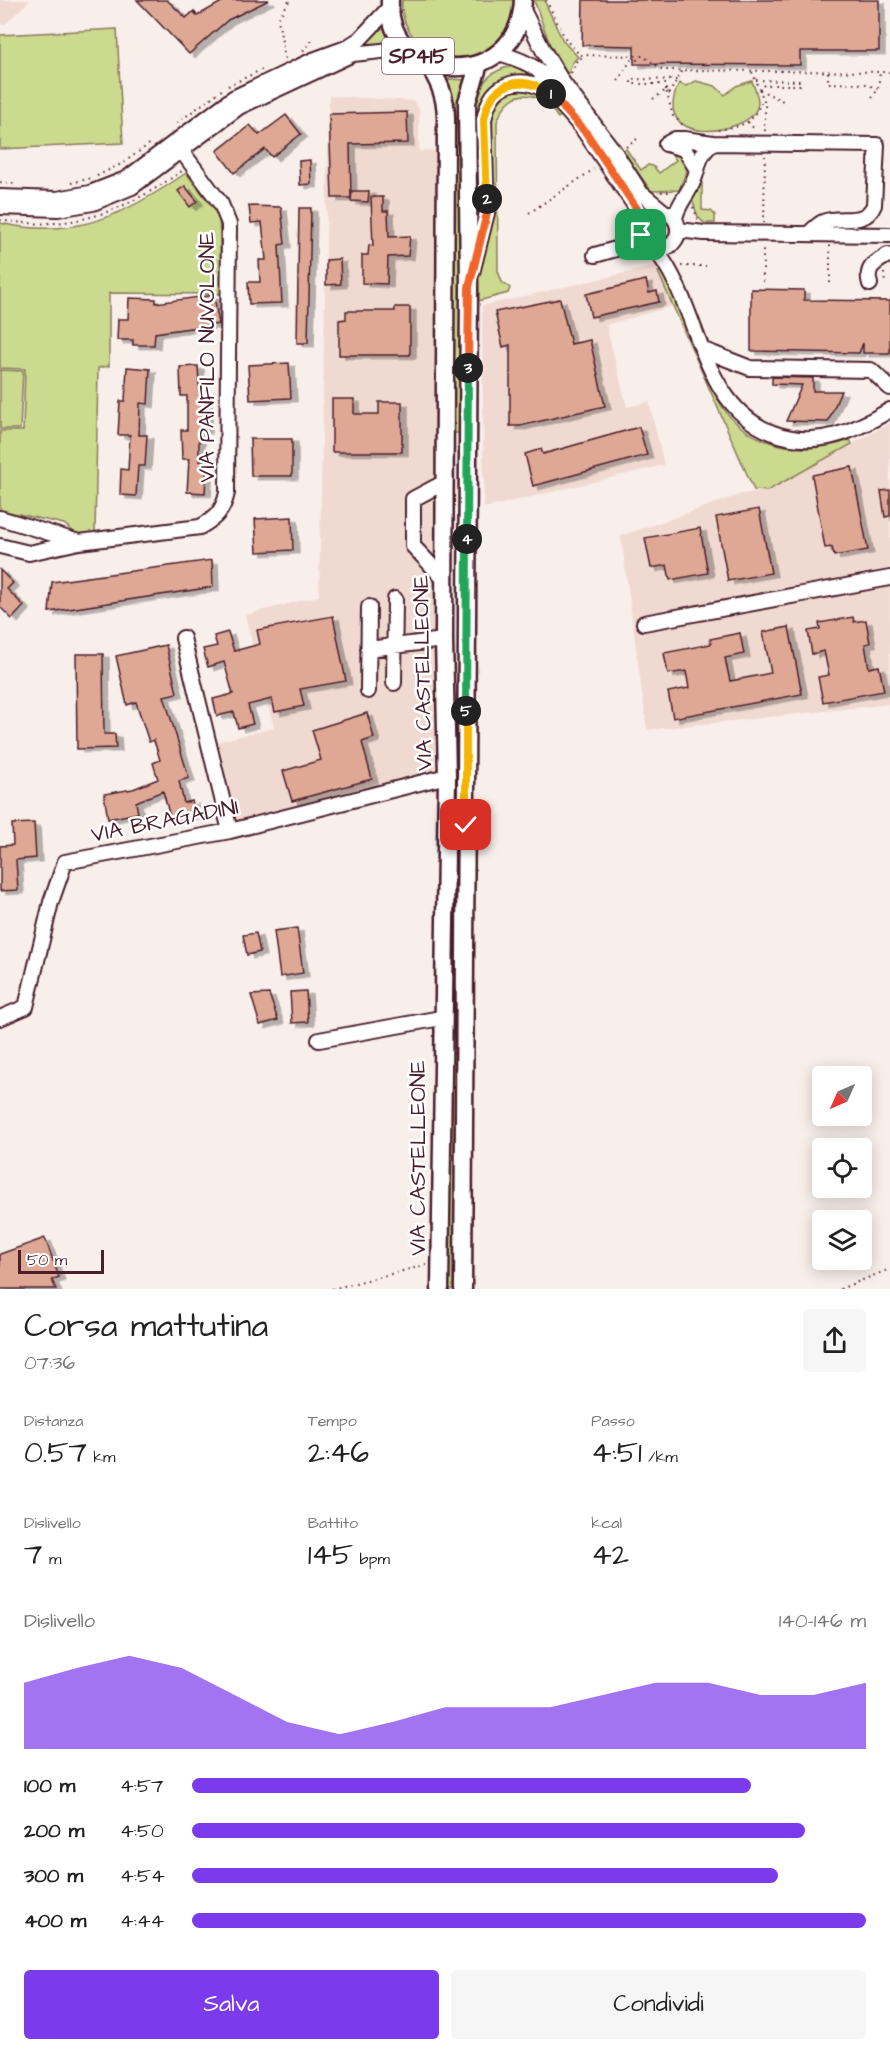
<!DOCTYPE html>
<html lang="it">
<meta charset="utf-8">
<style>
:root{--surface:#fff;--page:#f6f6f6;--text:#222;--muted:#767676;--accent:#7c3aed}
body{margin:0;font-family:"Architects Daughter",sans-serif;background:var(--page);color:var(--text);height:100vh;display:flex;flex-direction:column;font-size:22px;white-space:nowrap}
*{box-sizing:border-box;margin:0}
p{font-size:20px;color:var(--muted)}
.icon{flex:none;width:33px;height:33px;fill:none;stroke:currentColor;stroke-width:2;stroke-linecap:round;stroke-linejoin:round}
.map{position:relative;height:1289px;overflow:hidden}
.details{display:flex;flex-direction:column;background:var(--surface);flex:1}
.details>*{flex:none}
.needle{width:39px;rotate:225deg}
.controls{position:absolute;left:812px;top:1066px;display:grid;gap:12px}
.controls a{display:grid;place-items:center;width:60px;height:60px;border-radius:6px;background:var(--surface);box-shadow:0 3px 15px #0003;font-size:30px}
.scale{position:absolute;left:18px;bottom:15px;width:86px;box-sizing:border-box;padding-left:6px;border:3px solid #4a1f2b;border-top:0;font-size:16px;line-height:21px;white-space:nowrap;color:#4a1f2b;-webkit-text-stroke:4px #fff;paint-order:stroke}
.pin{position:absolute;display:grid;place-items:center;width:51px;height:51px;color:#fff;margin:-26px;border-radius:12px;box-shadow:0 3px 9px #0006}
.km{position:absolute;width:30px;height:30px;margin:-15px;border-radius:50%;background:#222;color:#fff;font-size:16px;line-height:30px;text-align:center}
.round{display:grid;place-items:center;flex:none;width:63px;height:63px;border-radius:6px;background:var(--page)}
.summary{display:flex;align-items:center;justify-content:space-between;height:102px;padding:0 24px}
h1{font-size:33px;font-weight:600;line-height:45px}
.figures{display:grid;grid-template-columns:repeat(3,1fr);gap:9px;height:102px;padding:6px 24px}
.figures div{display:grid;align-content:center}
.figures b{font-size:30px;font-weight:600}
.figures small{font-size:16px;font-weight:400}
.figures p{font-size:16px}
.chart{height:168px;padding:12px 24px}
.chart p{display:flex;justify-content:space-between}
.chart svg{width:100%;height:108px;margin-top:6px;fill:var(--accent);opacity:.7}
.primary-button{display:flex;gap:12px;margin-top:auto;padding:12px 24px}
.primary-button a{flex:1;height:69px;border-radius:6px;background:var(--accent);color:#fff;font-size:24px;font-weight:600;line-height:69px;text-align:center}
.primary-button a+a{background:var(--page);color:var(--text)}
ul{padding:0 24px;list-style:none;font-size:20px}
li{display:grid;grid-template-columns:96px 72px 1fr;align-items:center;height:45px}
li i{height:15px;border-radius:8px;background:var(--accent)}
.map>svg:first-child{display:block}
.built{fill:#f0d9d0}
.green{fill:#cbda8e;stroke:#8a7c5c;stroke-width:1.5}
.building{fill:#dea895;stroke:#4a1f2b;stroke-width:1.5;filter:url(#shadow)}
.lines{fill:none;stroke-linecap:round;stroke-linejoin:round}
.minor-casing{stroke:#4a1f2b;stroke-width:18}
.major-casing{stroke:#4a1f2b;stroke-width:21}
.path{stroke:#4a1f2b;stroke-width:2;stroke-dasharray:1.5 4.5;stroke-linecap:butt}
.minor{stroke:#fff;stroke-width:14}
.major{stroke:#fff;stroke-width:16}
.split-1-casing{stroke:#fff;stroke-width:12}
.split-2-casing{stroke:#fff;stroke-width:12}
.split-3-casing{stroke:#fff;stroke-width:12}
.split-4-casing{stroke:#fff;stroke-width:12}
.split-5-casing{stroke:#fff;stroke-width:12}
.split-6-casing{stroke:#fff;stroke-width:12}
.split-1{stroke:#f0652b;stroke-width:8}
.split-2{stroke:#f5b400;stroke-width:8}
.split-3{stroke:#f0652b;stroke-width:8}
.split-4{stroke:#22a559;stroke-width:8}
.split-5{stroke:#22a559;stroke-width:8}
.split-6{stroke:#f5b400;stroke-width:8}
.labels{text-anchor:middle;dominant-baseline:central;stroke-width:5;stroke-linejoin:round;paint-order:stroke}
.shield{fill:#fff;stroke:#80626b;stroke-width:1.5}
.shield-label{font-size:21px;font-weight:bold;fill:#4a1f2b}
.street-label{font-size:22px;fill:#4a1f2b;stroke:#fff}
</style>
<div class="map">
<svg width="890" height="1289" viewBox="0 0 890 1289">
<defs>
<filter id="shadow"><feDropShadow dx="6" dy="3.5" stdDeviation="0" flood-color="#0004"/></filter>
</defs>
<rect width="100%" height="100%" fill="#f8eeea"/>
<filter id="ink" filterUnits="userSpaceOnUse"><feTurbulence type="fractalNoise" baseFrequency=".0167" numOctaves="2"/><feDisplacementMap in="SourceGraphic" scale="12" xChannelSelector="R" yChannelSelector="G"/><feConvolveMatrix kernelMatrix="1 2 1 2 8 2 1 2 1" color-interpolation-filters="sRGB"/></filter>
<g filter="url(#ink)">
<path class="built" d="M0 0H30L4 25 0 24Z
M329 96 413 101 419 109V151L437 150 435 792 430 786 241 830 216 742 274 728 245 615 319 596Z
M656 266 673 306 606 325 627 407 649 402 664 465 484 508 482 306Z
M890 423V704L647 730 621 536 742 494 767 491Z"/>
<path class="green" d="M402 0H515C514 9 513 20 509 27 482 79 398 60 402 0Z
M534 0H544L563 41 578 57 572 63 569 73 566 72 550 45Z
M382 25 392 44 356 49Z
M117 29 123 143 0 149V35Z
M514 66 522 67 541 81 528 77 490 94 476 224C475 191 466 115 480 88 488 74 499 68 514 66Z
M449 79 467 80 461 107 459 433H453L454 106 447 80Z
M696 81 715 86 725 95 736 86 752 81C755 90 760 99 757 108 748 135 648 149 679 83L686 86Z
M521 88 537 90 562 115 558 118C539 89 510 85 497 122L498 271 502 282 510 288 508 293 474 302 473 283 489 215 491 120C495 103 504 93 521 88Z
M626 149 641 170 648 165 653 166 659 173 676 160 671 153H680L687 170 679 190 651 191 623 151Z
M186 173 219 215 222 294 109 293V366L98 368 95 535 80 537 64 524 0 510V431H23L25 369 0 368V223C75 240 125 215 186 173Z
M702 181V210L711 211 715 215V223H704L698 217 692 199Z
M662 271C673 296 684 322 695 347 703 364 709 382 717 398 743 447 802 457 850 440L852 444 767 491 754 490 658 272Z
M0 370 23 371 20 429H0Z
M448 1053H455L453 1289H447Z"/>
<path class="building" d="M137 0H167L186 18 194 11 197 16 225 0H269L228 20 189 54Z
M583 0H879V51H800V65L634 64V46L582 45Z
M407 112 408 143 350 144 351 198H332L329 114Z
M286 115 301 134 272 157 265 149 234 173 217 151 250 125 259 135Z
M310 160 311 184 300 185 299 161Z
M185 186 197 201 190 207 178 191Z
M352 191H369L368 202 351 201Z
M371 197H383V211H388L389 237 410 236 408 256 388 257 387 284 362 283V255H368L369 245 373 246Z
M249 206 281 207 285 244 279 245 282 303 249 304 248 282H260L259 260H266L262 222 251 223Z
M299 208H311L308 343H297Z
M340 259 341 284 326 285V260Z
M646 280 649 293 657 291 659 302 591 317 586 294Z
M751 289 804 290V300L890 301V353H863V343L859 353 751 351Z
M214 295 219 324 155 333 154 345H133V340H117L118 319H128L129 298 156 299V303Z
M560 299 571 344 590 340 605 406 520 426H510V345L503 347 495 312Z
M395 307H410V355H339V320L346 319V311H395Z
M289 363 291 398 250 400 248 365Z
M198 366 200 399H206V430H199V461H207L205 493 187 492 189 459H182L181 430H187V396H181L180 367Z
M127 367 150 369 148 404 140 403 139 435H147L145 466H138L136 496 120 495 121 469 128 470 130 435H118L120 401H125Z
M772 377 813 378V391H841L828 422 786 421 802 385 772 384Z
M332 399H354V414H379V402H402V452H332Z
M639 427 647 455 533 486 525 454 541 449 543 454Z
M250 439H292V476H251Z
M852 467 868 550 834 556 832 547 825 548 812 475Z
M890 490V516L885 517 881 491Z
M759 509 771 573 728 581 716 517Z
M292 517 293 550 257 552 255 519Z
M700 528 708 573 670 580 667 565 651 568 645 538Z
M212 560 213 587 49 612 52 582Z
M0 570 13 583 7 589 24 606 12 619 0 607Z
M333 616 346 681 300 689 304 706 275 712 272 699 248 705 253 724 238 728 234 712 217 716 213 699 233 694 224 662 208 667 203 649 217 646 214 636 228 632 234 651 260 644 257 630Z
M853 617 854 622 866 620 870 643 865 644 869 668 879 666 884 691 823 702 818 677 829 675 824 651 812 654 808 631 820 629 819 623Z
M789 627 802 694 673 718 668 692 689 688 686 671 668 674 664 653 711 644 710 639 740 633 744 654 725 658 730 681 771 673 763 632Z
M166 645 177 693 164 696 189 778 179 781 184 803 192 801 195 815 171 821 163 791 136 802 138 813 108 819 104 794 133 789 158 779 153 763 160 760 154 740 149 742 136 702 127 705 116 656Z
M76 654H103L104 734H115L116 748 77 749Z
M367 713 374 738 362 742 372 779 292 801 283 771 321 760 312 730Z
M34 823 36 858 16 860 18 890 0 891V846L13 845 12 824Z
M297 928 303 973 280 977 274 931Z
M256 933 260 952 247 955 243 935Z
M306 991 308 1022 292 1023 290 992Z
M269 994 278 1020 260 1025 251 995Z
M45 1238 59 1277 52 1280 56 1289H0V1254Z"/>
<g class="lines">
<defs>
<path id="minor" d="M523 10 543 50 563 83 616 154 641 193 663 211
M499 53C532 63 542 69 561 97
M582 128 637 209 641 222
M666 144 675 139H684L713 143 877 145 874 205C865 227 840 215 823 222 818 224 813 230 808 234
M667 144 684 149 696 168
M0 197 57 199 90 193 126 179 233 98 313 60 346 48 360 39 390 7
M0 207 58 209 93 203 132 187 239 107 353 54 409 48
M640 230a19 19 0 1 1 38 0a19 19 0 1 1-38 0Z
M675 218C678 204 687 196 692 184 701 166 695 158 713 143
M679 230 704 233 890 235
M654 248C701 304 697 404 773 433 816 449 853 432 890 410
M595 255 644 241
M472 273 487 213 484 120C487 106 491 92 505 86 541 70 566 111 587 134
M870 284C865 267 875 263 888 255
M704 350 750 368 871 370 890 388
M0 518 79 542 29 553 0 546
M79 542 200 527C216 518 223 511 227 493L229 224 221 204 175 142
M444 579 413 546V499L445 482
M644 623 890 578
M183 638 230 831
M368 649 444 640
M394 683 395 599
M368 691 369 607
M0 1018 26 1007 51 902 65 862 230 831 447 776
M319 1040 441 1018"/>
<path id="major" d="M390 0C386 86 519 93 523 0
M426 61C438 80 446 95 446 118L444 640 447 776 440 1289
M463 1289 469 287 467 102 479 64"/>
</defs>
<use href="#minor" class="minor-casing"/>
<use href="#major" class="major-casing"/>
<path class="path" d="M546 0 566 40 580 55 643 56 663 70 890 72
M303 51 313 39
M285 59 278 19 290 0
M752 72 765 103V133
M828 72V83L866 84 878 89
M571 73 577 60 585 56
M756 80 800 81V85H764L760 90 785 102
M618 81 631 60H637V55
M228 86 263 69
M666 90V84H631V79L677 80
M669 94 682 70
M872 98 878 89 880 72
M653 99 666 90 673 116 684 126
M748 122 756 131
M177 123 223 89
M718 130C738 127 754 125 760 103H765
M626 147 637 139
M97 176 123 163 151 143
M0 182 15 184
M71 183 92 178
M661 192H673
M693 207 699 221
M529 213 594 169
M0 220C73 232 123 212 182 171
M764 223 765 156
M681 266H706
M884 273 885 284
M763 282V246
M830 283V245
M332 1289 426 1265
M840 1289 890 1269"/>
<use href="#minor" class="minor"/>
<use href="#major" class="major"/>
</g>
</g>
<g class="lines" filter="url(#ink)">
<defs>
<path id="split-1" d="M551 94 587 134 637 209 641 222V235"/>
<path id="split-2" d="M487 199 484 120C490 82 521 73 551 94"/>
<path id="split-3" d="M468 368 469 287 487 213V199"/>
<path id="split-4" d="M467 539 468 368"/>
<path id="split-5" d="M466 711 467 539"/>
<path id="split-6" d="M466 825V711"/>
</defs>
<use href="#split-1" class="split-1-casing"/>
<use href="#split-2" class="split-2-casing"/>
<use href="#split-3" class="split-3-casing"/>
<use href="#split-4" class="split-4-casing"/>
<use href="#split-5" class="split-5-casing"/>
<use href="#split-6" class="split-6-casing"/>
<use href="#split-1" class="split-1"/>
<use href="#split-2" class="split-2"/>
<use href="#split-3" class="split-3"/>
<use href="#split-4" class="split-4"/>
<use href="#split-5" class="split-5"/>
<use href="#split-6" class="split-6"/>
</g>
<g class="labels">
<rect class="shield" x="382" y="38" width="72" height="36" rx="4.5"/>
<g class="shield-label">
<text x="418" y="56">SP415</text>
</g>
<g class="street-label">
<text transform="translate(207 357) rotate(-90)">VIA PANFILO NUVOLONE</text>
<text transform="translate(423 673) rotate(-91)">VIA CASTELLEONE</text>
<text transform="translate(165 821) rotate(-11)">VIA BRAGADINI</text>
<text transform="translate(418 1158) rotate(-90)">VIA CASTELLEONE</text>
</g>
</g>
</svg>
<div class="controls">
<a><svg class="needle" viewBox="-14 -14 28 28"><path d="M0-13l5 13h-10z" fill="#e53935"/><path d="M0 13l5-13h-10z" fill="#767676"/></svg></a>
<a><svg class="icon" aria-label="locate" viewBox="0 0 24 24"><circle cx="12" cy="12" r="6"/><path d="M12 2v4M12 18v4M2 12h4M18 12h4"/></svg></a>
<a><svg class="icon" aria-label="layers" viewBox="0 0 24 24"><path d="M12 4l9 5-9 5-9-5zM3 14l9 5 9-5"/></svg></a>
</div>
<div class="scale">50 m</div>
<div class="pin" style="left:641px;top:235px;background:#1e9e55"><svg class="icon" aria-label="arrive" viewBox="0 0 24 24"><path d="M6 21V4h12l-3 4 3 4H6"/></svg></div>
<div class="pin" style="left:466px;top:825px;background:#d93025"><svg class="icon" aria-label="check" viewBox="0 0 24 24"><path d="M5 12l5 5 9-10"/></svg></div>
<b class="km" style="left:551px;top:94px">1</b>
<b class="km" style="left:487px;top:199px">2</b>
<b class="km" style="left:468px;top:368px">3</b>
<b class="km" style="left:467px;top:539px">4</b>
<b class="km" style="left:466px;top:711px">5</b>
</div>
<section class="details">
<div class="summary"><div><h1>Corsa mattutina</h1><p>07:36</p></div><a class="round"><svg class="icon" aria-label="share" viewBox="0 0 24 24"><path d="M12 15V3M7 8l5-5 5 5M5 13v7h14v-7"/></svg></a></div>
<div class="figures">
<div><p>Distanza</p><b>0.57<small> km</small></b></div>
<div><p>Tempo</p><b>2:46</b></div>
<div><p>Passo</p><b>4:51<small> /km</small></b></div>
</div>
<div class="figures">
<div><p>Dislivello</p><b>7<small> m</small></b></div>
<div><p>Battito</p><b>145<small> bpm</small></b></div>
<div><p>kcal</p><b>42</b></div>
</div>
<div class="chart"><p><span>Dislivello</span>140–146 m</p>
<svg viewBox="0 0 160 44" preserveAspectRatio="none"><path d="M0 44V17L10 11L20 6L30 11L40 22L50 33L60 38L70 33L80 27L90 27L100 27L110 22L120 17L130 17L140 22L150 22L160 17V44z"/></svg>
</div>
<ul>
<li><b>100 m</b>4:57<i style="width:83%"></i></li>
<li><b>200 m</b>4:50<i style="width:91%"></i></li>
<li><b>300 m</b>4:54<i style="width:87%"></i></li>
<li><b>400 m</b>4:44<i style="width:100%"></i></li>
</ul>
<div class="primary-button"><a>Salva</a><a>Condividi</a></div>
</section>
